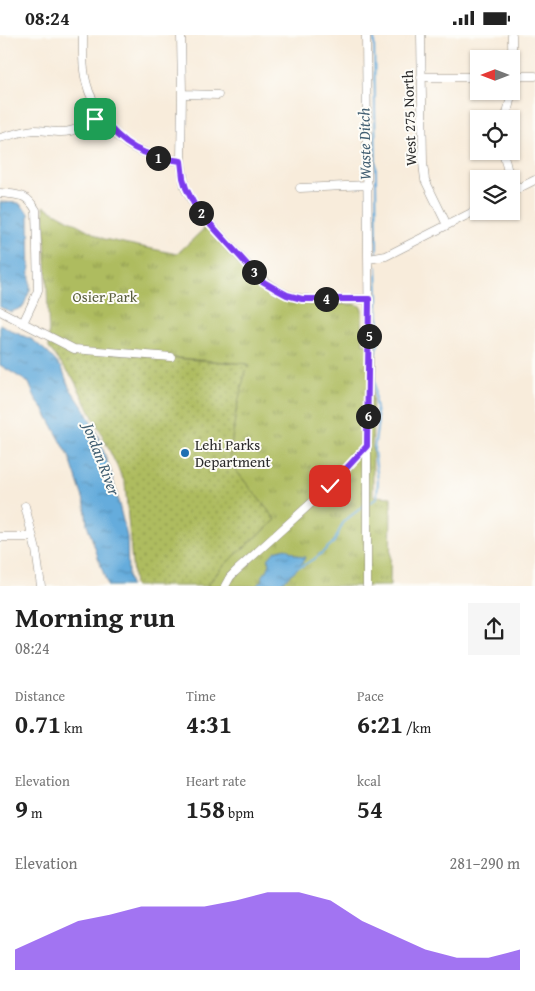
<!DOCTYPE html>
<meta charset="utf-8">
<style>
:root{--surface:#fff;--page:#f6f6f6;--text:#222;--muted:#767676;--accent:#7c3aed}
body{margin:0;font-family:"Gentium Book Plus",serif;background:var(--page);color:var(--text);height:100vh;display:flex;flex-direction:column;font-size:19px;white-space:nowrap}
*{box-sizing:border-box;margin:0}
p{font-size:16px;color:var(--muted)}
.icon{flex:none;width:28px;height:28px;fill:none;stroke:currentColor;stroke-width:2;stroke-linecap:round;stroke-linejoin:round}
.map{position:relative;height:551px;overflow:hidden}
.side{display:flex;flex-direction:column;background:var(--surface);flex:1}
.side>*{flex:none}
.needle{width:32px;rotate:270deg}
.tools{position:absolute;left:470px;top:15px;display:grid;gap:10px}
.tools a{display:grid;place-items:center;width:50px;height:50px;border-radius:0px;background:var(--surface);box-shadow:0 1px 4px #0004;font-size:25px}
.pin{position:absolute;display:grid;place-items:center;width:42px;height:42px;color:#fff;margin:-21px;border-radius:10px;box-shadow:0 2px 8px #0006}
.km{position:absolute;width:25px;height:25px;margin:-12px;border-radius:50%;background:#222;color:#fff;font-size:14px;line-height:25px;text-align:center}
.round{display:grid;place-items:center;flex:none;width:52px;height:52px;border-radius:0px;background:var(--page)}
.overview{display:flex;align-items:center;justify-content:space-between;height:85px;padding:0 15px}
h1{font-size:28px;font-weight:600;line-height:38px}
.figures{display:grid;grid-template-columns:repeat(3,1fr);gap:8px;height:85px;padding:5px 15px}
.figures div{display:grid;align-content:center}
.figures b{font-size:25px;font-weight:600}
.figures small{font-size:14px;font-weight:400}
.figures p{font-size:14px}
.chart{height:140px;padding:10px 15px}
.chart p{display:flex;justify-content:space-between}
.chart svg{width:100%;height:90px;margin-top:5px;fill:var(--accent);opacity:.7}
.status{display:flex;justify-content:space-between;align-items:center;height:35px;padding:0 25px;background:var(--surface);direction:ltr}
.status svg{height:14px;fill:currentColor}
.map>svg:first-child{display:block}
.grass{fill:url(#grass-dots);stroke:#6c7445}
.park{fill:url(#park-tufts);stroke:#6c7445}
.water{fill:url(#water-ripples);stroke:#486c84}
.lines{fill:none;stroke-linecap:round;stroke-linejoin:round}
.stream{stroke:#65acdc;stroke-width:2}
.minor-casing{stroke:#928c83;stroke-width:9}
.minor{stroke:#fff;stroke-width:8}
.route-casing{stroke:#fff;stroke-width:10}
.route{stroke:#7c3aed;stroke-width:6}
.poi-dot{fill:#1f6fb2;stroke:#fdfcf7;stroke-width:2}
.labels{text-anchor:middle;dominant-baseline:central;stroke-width:4;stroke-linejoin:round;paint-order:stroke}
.street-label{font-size:15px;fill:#2b2b2b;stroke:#fdfcf7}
.park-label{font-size:15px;fill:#595e3d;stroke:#fdfcf7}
.poi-label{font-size:15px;fill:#2b2b2b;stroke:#fdfcf7;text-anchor:start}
.water-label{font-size:16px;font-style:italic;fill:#425f72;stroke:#fdfcf7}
</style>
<div class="status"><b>08:24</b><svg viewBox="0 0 49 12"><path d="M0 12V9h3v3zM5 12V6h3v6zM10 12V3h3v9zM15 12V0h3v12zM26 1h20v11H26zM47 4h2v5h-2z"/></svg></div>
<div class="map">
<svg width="535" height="551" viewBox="0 0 535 551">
<defs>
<pattern id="grass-dots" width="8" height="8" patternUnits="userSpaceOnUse" patternTransform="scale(1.25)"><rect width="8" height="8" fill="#aebc5f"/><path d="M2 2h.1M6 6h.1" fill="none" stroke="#8e994f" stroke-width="1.8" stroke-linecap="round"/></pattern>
<pattern id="park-tufts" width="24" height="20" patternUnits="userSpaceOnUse" patternTransform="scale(1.25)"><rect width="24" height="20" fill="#aebc5f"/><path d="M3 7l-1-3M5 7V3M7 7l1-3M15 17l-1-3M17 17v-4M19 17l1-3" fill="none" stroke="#8e994f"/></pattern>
<pattern id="water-ripples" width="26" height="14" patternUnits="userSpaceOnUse" patternTransform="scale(1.25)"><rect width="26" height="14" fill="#65acdc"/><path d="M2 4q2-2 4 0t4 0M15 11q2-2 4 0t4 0" fill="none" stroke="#538cb3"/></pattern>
</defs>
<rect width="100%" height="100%" fill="#fdfcf7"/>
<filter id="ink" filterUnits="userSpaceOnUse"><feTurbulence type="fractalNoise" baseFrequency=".02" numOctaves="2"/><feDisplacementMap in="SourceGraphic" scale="10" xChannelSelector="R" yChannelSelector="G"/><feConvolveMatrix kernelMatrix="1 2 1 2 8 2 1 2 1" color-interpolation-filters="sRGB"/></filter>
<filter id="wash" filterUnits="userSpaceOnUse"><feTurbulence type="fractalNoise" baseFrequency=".0096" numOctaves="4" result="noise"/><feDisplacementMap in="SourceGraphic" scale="20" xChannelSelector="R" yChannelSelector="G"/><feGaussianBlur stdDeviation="1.12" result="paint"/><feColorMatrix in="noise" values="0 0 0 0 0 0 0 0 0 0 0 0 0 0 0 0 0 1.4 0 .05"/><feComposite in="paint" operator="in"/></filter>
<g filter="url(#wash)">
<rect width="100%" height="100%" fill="#f8ecdb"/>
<path class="grass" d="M49 304 73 315 248 329 236 376 230 428 276 485 223 531 207 551H134L125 448 101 398 73 343 49 313Z"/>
<path class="park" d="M44 171 104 204 177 219 207 191C233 221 259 261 301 268 319 271 338 269 355 269L360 271 362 274 363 309H372L373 461 391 462 390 551H207L223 531 276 485 230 428C232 394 238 362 248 329L168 322 73 315 49 304Z"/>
<path class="water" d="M0 167 19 168 29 178 30 255 23 272 11 277 0 272Z
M0 289 14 297 33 305 48 318 62 333 69 352 83 372 98 401 111 437 127 502 128 541 130 551H107V549L87 489 85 469 69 421 44 375 36 365 29 348 0 330Z
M285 513C291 516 297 522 305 522 302 534 286 540 280 551H256L263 545 262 540 267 536 270 529 268 524 275 516Z"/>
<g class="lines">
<path class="stream" d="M374 0 377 218
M370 468 377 463 378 445 374 415 378 386 375 368 374 324 379 306 377 232
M297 532 302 531 317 522 334 507 344 486 365 470"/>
</g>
</g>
<g filter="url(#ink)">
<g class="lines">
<defs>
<path id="minor" d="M83 0C83 17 82 36 88 53 89 58 92 63 94 67 112 107 139 121 181 126
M181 0 182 59 181 126 185 153 196 173 253 236C263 246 274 255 288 260 309 268 346 264 369 264
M366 0 369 328 367 411V551
M421 0 423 128 425 145 447 190
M511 41H535
M421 42H479
M182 59 218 60
M505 84C515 57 512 28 512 0
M0 103C11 100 22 96 34 95 43 95 52 97 61 97 76 97 88 89 100 80
M503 116 507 133 518 154
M300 153 368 150
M511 157 535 145
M0 158C19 160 26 158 36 175L38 255C34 266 28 277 23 288
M369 224 386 221 479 174
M0 276 74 314 171 322
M25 471 36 515 41 551
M0 502H33
M225 551 230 542 235 537 330 451 367 411"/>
</defs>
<use href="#minor" class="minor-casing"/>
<use href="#minor" class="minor"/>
</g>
</g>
<g class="lines" filter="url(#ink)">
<defs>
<path id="route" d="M95 84 100 80C122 111 144 122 181 126L183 143 186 153 196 173 253 236 262 246 274 253 287 260 302 264H369L367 411 330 451"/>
</defs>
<use href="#route" class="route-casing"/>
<use href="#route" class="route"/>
</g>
<circle class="poi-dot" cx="185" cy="418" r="5"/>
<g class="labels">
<g class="street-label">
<text transform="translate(409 83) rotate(-92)">West 275 North</text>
</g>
<g class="park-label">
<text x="105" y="261">Osier Park</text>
</g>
<g class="poi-label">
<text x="195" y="409">Lehi Parks<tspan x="195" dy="17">Department</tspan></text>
</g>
<g class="water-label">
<text transform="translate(364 109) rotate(-91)">Waste Ditch</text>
<text transform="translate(102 424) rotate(69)">Jordan River</text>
</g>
</g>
</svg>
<div class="tools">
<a><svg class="needle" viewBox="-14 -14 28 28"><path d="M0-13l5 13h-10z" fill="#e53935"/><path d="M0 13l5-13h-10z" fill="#767676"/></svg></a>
<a><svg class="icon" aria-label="locate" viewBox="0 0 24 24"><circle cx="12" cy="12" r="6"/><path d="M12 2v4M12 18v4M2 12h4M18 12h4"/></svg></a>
<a><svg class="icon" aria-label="layers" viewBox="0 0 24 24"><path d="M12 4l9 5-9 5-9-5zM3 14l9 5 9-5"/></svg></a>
</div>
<div class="pin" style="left:95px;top:84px;background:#1e9e55"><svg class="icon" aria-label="arrive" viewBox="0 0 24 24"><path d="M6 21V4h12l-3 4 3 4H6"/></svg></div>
<div class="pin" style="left:330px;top:451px;background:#d93025"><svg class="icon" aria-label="check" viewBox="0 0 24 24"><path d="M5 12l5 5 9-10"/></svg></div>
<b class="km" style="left:158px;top:123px">1</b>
<b class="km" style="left:201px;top:178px">2</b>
<b class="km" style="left:254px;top:237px">3</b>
<b class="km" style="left:326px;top:264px">4</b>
<b class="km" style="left:369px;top:301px">5</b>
<b class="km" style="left:368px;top:381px">6</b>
</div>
<section class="side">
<div class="overview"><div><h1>Morning run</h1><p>08:24</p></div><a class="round"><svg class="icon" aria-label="share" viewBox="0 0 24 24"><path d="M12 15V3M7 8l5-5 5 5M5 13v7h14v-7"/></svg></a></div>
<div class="figures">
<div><p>Distance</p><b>0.71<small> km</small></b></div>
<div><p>Time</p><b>4:31</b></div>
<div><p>Pace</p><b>6:21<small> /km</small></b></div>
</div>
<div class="figures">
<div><p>Elevation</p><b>9<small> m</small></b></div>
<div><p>Heart rate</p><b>158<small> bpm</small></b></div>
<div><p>kcal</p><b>54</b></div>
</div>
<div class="chart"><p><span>Elevation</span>281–290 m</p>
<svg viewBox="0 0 160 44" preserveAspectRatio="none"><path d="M0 44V34L10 27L20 20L30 17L40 13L50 13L60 13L70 10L80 6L90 6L100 10L110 20L120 27L130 34L140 38L150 38L160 34V44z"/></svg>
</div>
</section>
